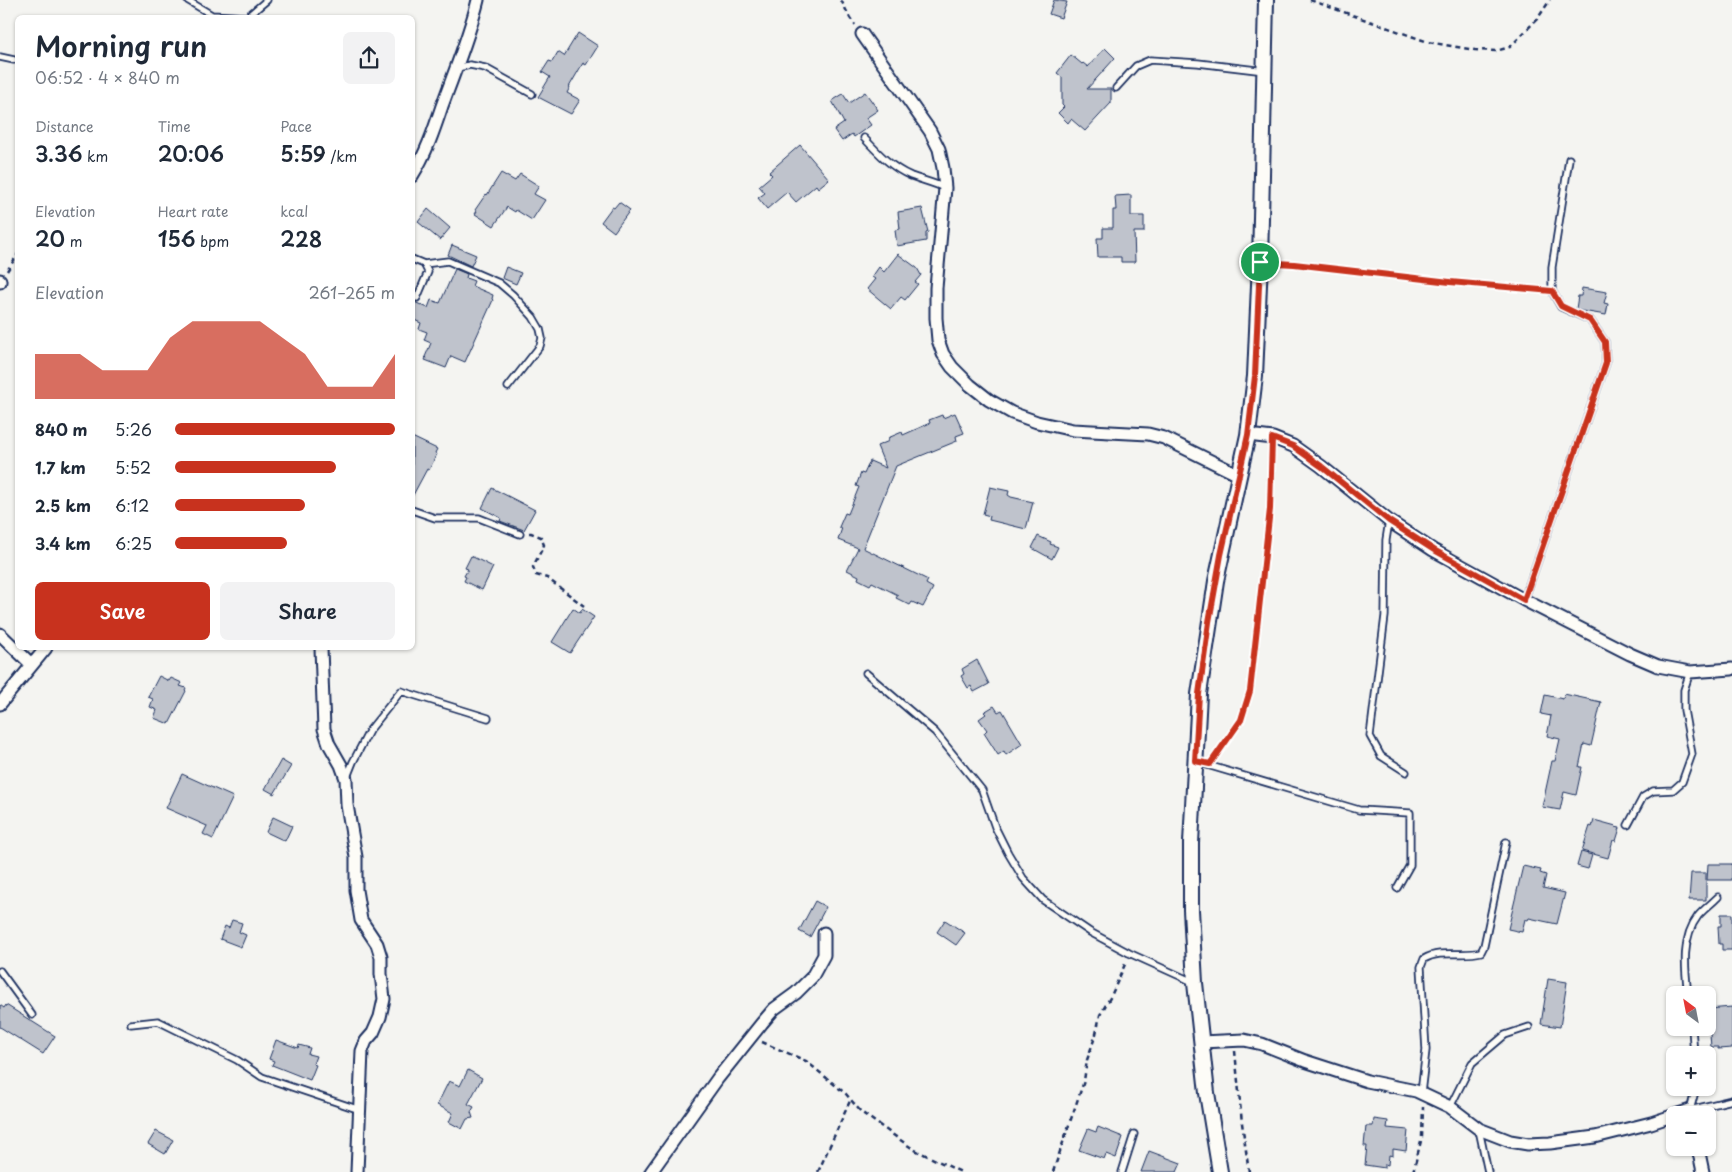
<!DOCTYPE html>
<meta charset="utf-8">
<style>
:root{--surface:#fff;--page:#f2f2f3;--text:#1f2937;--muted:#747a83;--accent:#c8321e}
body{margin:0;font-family:"Playpen Sans",sans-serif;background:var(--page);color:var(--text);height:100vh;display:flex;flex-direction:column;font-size:19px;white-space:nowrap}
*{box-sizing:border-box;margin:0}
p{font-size:16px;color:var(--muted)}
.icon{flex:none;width:28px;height:28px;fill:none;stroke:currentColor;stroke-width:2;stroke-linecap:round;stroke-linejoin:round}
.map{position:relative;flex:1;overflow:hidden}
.side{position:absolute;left:15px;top:15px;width:400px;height:635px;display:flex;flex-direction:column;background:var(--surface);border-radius:8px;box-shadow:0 1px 4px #0004}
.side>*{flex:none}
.needle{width:32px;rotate:328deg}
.fabs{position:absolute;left:1666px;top:986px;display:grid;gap:10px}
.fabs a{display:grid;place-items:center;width:50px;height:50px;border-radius:8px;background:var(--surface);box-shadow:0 1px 4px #0004;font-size:25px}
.pin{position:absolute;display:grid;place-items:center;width:42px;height:42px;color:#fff;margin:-21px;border:2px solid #fff;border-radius:50%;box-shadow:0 1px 5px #0007}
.round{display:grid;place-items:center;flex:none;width:52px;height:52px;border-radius:8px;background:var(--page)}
.overview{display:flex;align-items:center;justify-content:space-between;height:85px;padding:0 20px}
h1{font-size:28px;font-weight:600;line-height:38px}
.figures{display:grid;grid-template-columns:repeat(3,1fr);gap:8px;height:85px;padding:5px 20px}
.figures div{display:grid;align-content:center}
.figures b{font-size:21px;font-weight:600}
.figures small{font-size:14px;font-weight:400}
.figures p{font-size:14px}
.chart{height:140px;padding:10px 20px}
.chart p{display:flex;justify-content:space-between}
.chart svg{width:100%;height:90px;margin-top:5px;fill:var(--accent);opacity:.7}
.button{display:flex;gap:10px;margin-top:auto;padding:10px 20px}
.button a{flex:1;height:58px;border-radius:8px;background:var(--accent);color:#fff;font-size:20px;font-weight:600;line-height:58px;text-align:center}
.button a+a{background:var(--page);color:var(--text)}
ul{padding:0 20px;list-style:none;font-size:16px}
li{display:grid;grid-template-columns:80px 60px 1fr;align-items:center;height:38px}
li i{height:12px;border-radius:6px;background:var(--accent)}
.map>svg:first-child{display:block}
.building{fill:#bfc3cc;stroke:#1b2f5e}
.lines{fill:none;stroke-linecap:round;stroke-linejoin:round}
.service-casing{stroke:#1b2f5e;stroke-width:9}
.minor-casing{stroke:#1b2f5e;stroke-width:15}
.tertiary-casing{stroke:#1b2f5e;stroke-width:18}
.path{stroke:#1b2f5e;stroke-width:2.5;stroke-dasharray:5 4;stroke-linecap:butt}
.service{stroke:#fdfcf7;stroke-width:5.5}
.minor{stroke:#fdfcf7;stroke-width:11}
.tertiary{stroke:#fdfcf7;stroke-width:14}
.route-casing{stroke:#fff;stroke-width:10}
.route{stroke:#c8321e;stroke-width:6}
</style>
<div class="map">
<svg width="1732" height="1172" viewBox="0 0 1732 1172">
<rect width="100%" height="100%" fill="#f4f4f1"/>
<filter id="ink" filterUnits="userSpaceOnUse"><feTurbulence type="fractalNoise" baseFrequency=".02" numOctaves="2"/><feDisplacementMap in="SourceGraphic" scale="10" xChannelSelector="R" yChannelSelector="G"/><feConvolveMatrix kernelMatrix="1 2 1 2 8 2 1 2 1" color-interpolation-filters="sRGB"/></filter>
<g filter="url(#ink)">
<path class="building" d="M1054 0 1067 2 1061 18 1049 14Z
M578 33 598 46 586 65 583 63 569 87H570L567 93 580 100 571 114 538 97 550 77 542 72 549 61 552 62 558 52 564 56Z
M1105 48 1115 58 1087 89H1111V103L1085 131 1071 119 1068 123 1058 113 1064 107 1062 105V77L1057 73 1071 55 1082 64 1083 63 1088 67Z
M865 92 878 110 866 118 871 125 854 137 852 134 842 141 834 130 844 123 832 101 843 94 849 103Z
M800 145 829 179 818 188 816 185 796 202 787 192 767 209 758 198 765 193 759 186 772 175 769 172Z
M501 173 515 181 520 174 539 186 534 194 545 200 532 220 516 210 515 212 507 207 494 226 475 214 477 211 475 210 486 194 487 195Z
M1131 195V216H1144V232H1134L1135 262H1121V257H1098L1097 238H1103V228H1113V210H1116L1115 196Z
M619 202 630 210 614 232 601 222 612 207 614 208Z
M922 208 928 232 926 233V241L897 246 895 230 900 229 898 212Z
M428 209 450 228 440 240 418 222Z
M452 245 476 255 471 266 448 255Z
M898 254 917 268 921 275 915 282 918 284 905 300 901 297 891 309 867 289 875 279 872 277 879 267 884 272Z
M506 267 521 273 516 284 502 278Z
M455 269 467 274 466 278 474 281 472 286 493 295 492 299 493 300 465 362 451 356 446 368 425 360 426 358 425 357 431 343 424 340 427 332 419 329 421 323 412 319V301L428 308 431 300 440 303Z
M1582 288 1607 292 1604 303 1608 304 1606 315 1582 311 1576 309 1578 296H1581Z
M955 413 964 433 956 436 957 441 896 466 863 548 928 580 926 584 933 588 923 607 912 602 910 605 896 598 898 595 872 582 870 585 858 579 859 576 847 570 858 548 838 540 842 528 839 527 845 513 848 514 859 487 856 486 861 473 864 474 870 461 886 468 877 446 889 441 888 438 902 432 903 435 930 423 929 420 942 415 943 418Z
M412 437 437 449 435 453 437 454 429 470 427 469 412 497Z
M990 487 1009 491 1008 495 1011 497 1033 502 1026 529 989 520 990 516 983 514Z
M492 488 535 510 524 530 500 521 501 518 482 508Z
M1038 536 1051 542 1050 544 1058 547 1052 559 1032 548Z
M471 556 493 567 482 590 464 581 466 577 464 576 468 569 465 568Z
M573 608 580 613 582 609 594 617 570 653 552 642Z
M977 660 989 684 974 692 971 686 968 688 961 676 964 674 962 669Z
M159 676 169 681 171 678 182 683 180 686 186 688 185 690 186 691 169 724 154 718 157 710 150 707 153 699 148 697Z
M1564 694 1601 702 1591 746 1584 744 1579 767H1582L1576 795 1564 792 1560 810 1542 807 1552 761H1555L1560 739 1547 736 1551 716 1541 714 1545 695 1563 699Z
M994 706 998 712 1002 710 1022 744 1006 755 1004 751 998 755 984 733 987 730 979 719 986 714 984 712Z
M281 760 291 766 274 794 265 789Z
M182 774 233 797 213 839 203 834 207 826 166 808Z
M273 817 292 826 285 841 266 832Z
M1594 820 1616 826 1615 827 1620 828 1616 841 1613 840 1608 858 1582 851 1590 826 1592 827Z
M1581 852 1592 855 1588 869 1577 866Z
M1708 864H1732V880H1707Z
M1523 866 1541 870 1540 873 1546 875 1543 888 1565 893 1557 924 1529 918 1528 920 1525 919 1522 932 1508 929Z
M1691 873H1706V900H1689Z
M815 901 826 907 810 937 799 931Z
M1721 914H1732V950H1722V944H1719L1718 926H1721Z
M232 920 242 923 239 932 246 935 241 947 220 939 225 926 229 928Z
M945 920 965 933 956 945 937 932Z
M1548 979 1567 982 1560 1027 1541 1024Z
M0 1005 4 1008 6 1005 55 1036 43 1054 0 1027Z
M1732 1007V1048L1718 1049V1047H1711L1708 1009Z
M276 1040 298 1048 299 1045 310 1048 308 1054 316 1056 313 1064 316 1065 310 1080 272 1065 274 1061 269 1059Z
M468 1070 482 1078 468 1104 474 1107 471 1112 473 1118 467 1119 462 1129 449 1122 453 1113 437 1105 449 1081 460 1086Z
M1374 1119 1388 1121 1387 1128 1408 1130 1406 1151 1393 1149V1156L1389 1155 1388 1165 1385 1164V1168L1365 1165 1367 1146H1364L1366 1126H1373Z
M1098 1127 1123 1137 1116 1158 1106 1154 1104 1159 1079 1150 1088 1129 1096 1132Z
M156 1131 173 1140 165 1154 148 1144Z
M1149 1151 1181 1163 1177 1172H1141Z"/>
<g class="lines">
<defs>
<path id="service" d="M187 0 212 15 247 17 267 0
M0 57 14 60
M457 68 470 65 485 68 532 94
M1116 88 1136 66 1150 60 1198 63 1265 71
M864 138C878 153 892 168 911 176 922 180 934 183 945 188
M412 259 424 264 428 272 417 298
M424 264 448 261 499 283 513 295 533 317 540 329 542 338 540 346 508 387
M412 510 435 518H479L520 534
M1389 521 1386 540 1385 616 1370 736 1381 756 1406 772
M1524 600 1606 363 1605 342 1590 320 1561 307 1552 291V267L1569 159
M866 673 935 732 982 790 995 827 1008 853 1023 878 1043 900 1090 932 1129 953 1193 982
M1197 762 1359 810 1410 813V865L1397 888
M347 777 353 762 369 731 401 691 488 718
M1628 825 1643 797 1653 791 1673 790 1682 782 1692 754 1684 710V690L1690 672
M0 971 32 1015
M1688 995C1685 969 1681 938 1698 916 1704 909 1711 904 1718 897
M131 1024 158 1021 237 1060 262 1077 360 1110
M1692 1028 1694 1055
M1696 1088 1690 1110 1732 1100
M1421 1093 1426 1050 1421 967 1424 959C1441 949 1462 957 1481 952L1484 946 1506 842
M1450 1107 1472 1063 1505 1035 1529 1027
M1479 1130 1488 1172
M1122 1172 1134 1134"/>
<path id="minor" d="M862 34 930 131 939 149 943 168 945 188 936 288V318L938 340 943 354 952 367 970 385 989 400 1012 413 1037 422 1073 430 1148 434 1164 438 1239 475
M412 176C426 154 434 130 442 106 455 70 469 37 478 0
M0 280V282
M1248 435 1273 438 1293 446 1321 466 1389 521 1433 550 1524 600 1630 654 1658 666 1690 672 1732 669
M0 634 32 665
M321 648 324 729 329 744 341 765 346 779 347 805 356 857V890L361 920 377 944 381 957V974L384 999 380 1017 373 1033 366 1041 362 1051 357 1172
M0 704 46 648
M1201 1042 1244 1040 1262 1044 1305 1061 1367 1081 1416 1091 1450 1107 1479 1129 1510 1141 1528 1144 1550 1143 1595 1137 1651 1123 1690 1110 1691 1115
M1698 1148 1703 1172
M651 1172 718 1078 762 1023 774 1009 796 993 812 977 824 955V933"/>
<path id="tertiary" d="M1220 1172 1207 1093 1195 983 1191 910V843L1199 694 1216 581 1248 435 1255 376 1260 262 1266 0"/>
</defs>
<use href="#service" class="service-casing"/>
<use href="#minor" class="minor-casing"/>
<use href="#tertiary" class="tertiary-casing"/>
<path class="path" d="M841 0 850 18 855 25
M1310 0 1428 42 1475 50 1496 51 1510 47 1538 18 1550 0
M1274 263 1450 282 1542 290
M7 271 18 254
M529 533H531L541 537 544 545 533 567 536 575 547 578 584 606
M1215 757 1241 720 1250 691 1270 509 1272 451
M762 1042 806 1061 846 1094 861 1112 913 1149 961 1172
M1235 1051 1242 1123 1249 1172
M818 1172 850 1101
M1053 1172 1084 1081 1087 1060 1096 1034 1100 1015 1111 996 1126 962
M1413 1172 1422 1137 1423 1107"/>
<use href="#service" class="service"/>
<use href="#minor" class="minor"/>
<use href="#tertiary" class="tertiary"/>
</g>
</g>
<g class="lines" filter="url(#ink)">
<defs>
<path id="route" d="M1260 262 1294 264 1450 282 1552 291 1561 306 1590 320 1605 342 1606 363 1524 600 1434 550 1389 521 1321 466 1293 446 1272 438 1270 509 1250 691 1241 720 1210 764 1195 761 1199 694 1209 622 1221 555 1248 435 1255 376Z"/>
</defs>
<use href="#route" class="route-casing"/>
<use href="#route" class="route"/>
</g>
</svg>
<div class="fabs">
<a><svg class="needle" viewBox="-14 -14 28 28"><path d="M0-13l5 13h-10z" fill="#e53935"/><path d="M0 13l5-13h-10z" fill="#747a83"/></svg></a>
<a>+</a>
<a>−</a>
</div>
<div class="pin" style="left:1260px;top:262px;background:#1e9e55"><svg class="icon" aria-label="arrive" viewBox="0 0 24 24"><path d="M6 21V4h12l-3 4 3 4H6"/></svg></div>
<section class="side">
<div class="overview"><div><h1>Morning run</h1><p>06:52 · 4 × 840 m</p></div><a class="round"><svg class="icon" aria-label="share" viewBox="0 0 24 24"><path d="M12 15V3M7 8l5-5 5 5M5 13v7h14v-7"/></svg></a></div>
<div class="figures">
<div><p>Distance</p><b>3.36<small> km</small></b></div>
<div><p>Time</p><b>20:06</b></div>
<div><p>Pace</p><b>5:59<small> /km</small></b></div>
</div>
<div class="figures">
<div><p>Elevation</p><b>20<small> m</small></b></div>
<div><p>Heart rate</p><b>156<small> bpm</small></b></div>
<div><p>kcal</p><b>228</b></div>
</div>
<div class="chart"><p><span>Elevation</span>261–265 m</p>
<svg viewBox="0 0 160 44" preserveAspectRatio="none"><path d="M0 44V22L10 22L20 22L30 30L40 30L50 30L60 14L70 6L80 6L90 6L100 6L110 14L120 22L130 38L140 38L150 38L160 22V44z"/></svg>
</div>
<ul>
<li><b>840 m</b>5:26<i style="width:100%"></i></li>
<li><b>1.7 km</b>5:52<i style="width:73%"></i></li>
<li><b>2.5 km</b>6:12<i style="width:59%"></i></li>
<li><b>3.4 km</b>6:25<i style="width:51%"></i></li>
</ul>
<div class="button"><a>Save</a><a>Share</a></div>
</section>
</div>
